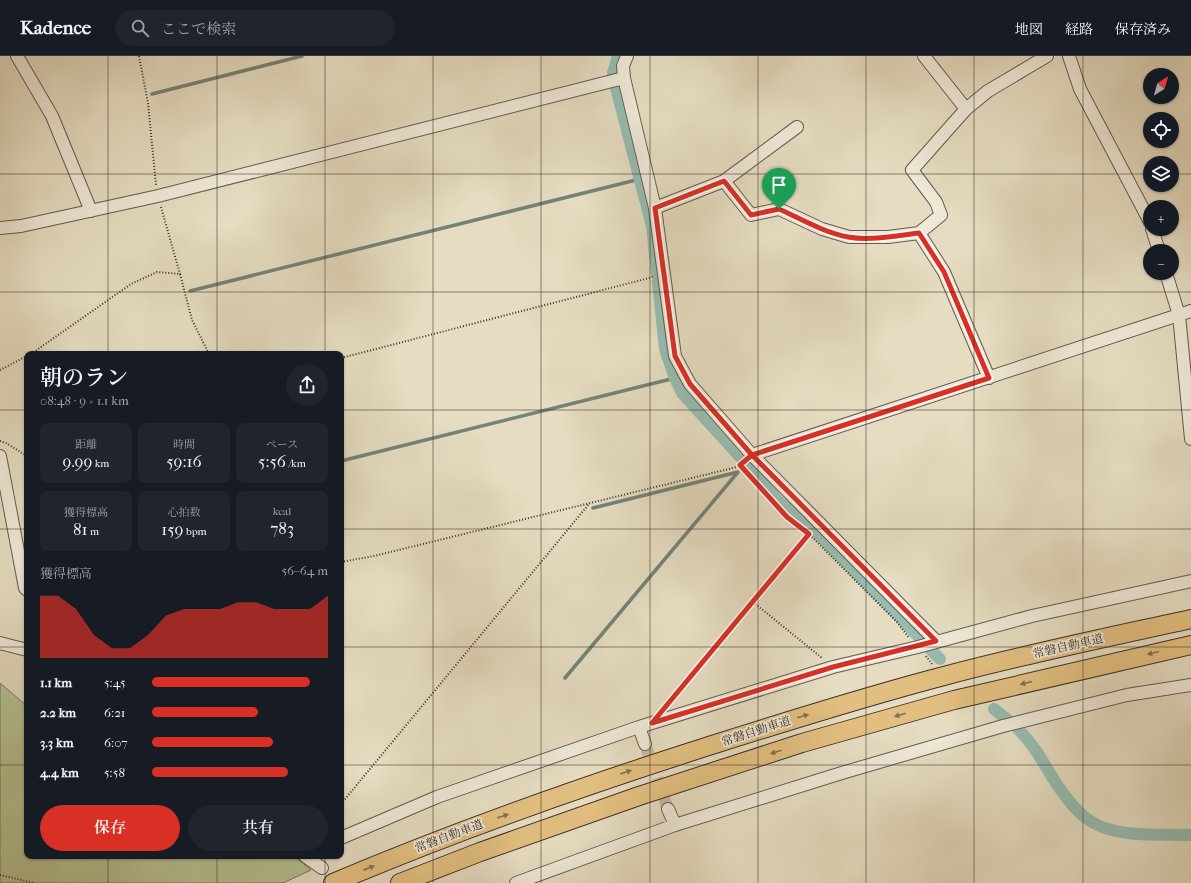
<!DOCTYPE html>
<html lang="ja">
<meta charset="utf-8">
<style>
:root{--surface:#171b24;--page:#20242c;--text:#f1f3f6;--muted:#9ea1a6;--line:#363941;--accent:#d93025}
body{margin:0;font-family:"IM FELL French Canon","Noto Serif JP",serif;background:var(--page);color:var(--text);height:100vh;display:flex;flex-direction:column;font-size:15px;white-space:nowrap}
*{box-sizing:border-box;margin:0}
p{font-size:13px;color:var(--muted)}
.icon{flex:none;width:22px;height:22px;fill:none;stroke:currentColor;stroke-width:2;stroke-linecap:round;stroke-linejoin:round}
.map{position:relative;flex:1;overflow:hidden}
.side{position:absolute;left:24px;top:295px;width:320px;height:508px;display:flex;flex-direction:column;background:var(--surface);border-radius:8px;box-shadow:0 1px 3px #0004}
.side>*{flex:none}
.needle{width:26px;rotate:37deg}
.controls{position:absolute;left:1143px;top:12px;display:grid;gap:8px}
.controls a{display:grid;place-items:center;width:36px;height:36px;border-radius:50%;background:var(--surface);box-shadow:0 1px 3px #0004;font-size:20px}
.pin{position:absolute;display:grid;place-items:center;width:34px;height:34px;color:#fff;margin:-41px -17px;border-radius:50% 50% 50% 0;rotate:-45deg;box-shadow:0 0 4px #0007}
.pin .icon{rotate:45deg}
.round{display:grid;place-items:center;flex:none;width:42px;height:42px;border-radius:21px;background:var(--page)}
.summary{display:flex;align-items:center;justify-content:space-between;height:68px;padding:0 16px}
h1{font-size:22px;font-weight:600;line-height:30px}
.metrics{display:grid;grid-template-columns:repeat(3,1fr);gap:6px;height:68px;padding:4px 16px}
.metrics div{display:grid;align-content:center;border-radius:8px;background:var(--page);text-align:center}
.metrics b{font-size:17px;font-weight:600}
.metrics small{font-size:11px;font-weight:400}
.metrics p{font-size:11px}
.chart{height:112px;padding:8px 16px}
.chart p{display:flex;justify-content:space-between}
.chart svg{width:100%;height:72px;margin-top:4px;fill:var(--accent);opacity:.7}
.action{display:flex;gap:8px;margin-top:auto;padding:8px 16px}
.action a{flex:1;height:46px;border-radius:24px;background:var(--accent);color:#fff;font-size:16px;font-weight:600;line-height:46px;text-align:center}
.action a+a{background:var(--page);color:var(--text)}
ul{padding:0 16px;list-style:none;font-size:13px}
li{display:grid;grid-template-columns:64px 48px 1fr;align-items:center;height:30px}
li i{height:10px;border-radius:5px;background:var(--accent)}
header{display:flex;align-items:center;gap:24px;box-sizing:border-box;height:56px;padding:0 20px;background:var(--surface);border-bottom:1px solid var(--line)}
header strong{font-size:19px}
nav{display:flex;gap:22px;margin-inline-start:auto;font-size:14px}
.search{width:280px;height:36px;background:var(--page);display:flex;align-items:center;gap:10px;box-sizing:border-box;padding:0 14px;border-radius:22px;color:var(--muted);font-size:15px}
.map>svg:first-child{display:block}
.green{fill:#b5c092;stroke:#78785c}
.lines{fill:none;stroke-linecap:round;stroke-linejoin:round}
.stream{stroke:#728479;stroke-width:3.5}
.canal{stroke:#96bcb1;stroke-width:12}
.minor-tunnel{stroke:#c3b9a2;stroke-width:12;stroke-dasharray:12 6;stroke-linecap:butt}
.minor-casing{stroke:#665a4d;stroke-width:14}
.highway-casing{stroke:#3c2f26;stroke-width:20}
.path{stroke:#3c2f26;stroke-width:2;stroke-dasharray:1 2;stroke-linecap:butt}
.minor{stroke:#eee8d7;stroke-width:12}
.highway{stroke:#e2be80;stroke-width:18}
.oneway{fill:#876f4e}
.route-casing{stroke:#fff;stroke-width:8}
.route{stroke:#d93025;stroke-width:5}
.grid{fill:none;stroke:#3c2f26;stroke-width:1;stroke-opacity:0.55}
.labels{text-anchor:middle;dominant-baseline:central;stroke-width:3.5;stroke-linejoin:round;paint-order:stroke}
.street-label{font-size:12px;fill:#3c2f26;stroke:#eee8d7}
</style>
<header>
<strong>Kadence</strong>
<div class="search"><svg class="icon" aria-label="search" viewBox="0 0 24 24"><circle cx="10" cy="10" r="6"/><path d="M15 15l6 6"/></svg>ここで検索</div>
<nav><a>地図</a><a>経路</a><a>保存済み</a></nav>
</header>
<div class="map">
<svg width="1191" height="827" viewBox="0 0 1191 827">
<rect width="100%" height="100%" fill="#e5dcc1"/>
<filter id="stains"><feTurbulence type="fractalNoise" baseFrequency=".005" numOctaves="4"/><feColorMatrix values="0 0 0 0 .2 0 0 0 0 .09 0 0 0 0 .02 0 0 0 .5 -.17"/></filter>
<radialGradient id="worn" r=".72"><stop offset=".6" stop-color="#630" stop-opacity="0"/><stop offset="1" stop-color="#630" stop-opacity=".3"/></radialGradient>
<path class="green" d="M0 627 27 650V800H294L311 814 283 827H0Z"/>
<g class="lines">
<path class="stream" d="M152 38 302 0
M190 235 640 123
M341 405 675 322
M593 452 738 416
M565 622 738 416"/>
<path class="canal" d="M613 17 618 0
M616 32 652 170 657 217
M658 226 665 293 675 322 682 337 742 403
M747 408 777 444 820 480 920 582
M930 593 940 603
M994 653 1009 665
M1018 673C1037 692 1044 709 1058 730 1067 743 1078 758 1092 766 1117 782 1162 778 1191 779"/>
<path class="minor-tunnel" d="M645 688 668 753"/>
<defs>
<path id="minor" d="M17 0 52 60 91 155
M627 0 623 10 624 22 655 152 675 300 690 328 752 399 936 585
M924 0 966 53
M1069 0 1080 33 1150 166
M724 125 751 159 779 153 822 173 849 181H888L919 177 941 159 936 146 912 114 966 53 988 35 1047 0
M655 152 724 125 797 71
M0 172 21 170 158 140 624 22
M1152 173 1159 195
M919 177 944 216 989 322
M1166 217 1179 259 1191 383
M752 399 1191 255
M0 400 25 532 27 534
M0 587 27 594
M639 671 645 688
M668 753 675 769
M341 782 437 741 639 671 833 611 918 591 1032 560 1191 525
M305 800 322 812
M516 827 675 769 845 716 1003 670 1127 639 1191 629"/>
<path id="highway" d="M333 827C458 774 586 729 715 688 791 664 867 640 944 620 1026 598 1109 581 1191 563
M400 827 480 796 639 740 802 687 954 644 1191 589"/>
</defs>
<use href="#minor" class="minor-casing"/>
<use href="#highway" class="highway-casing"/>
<path class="path" d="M139 0 148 47 156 129
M161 151 180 218
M31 298 131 228 157 216 180 218 192 264 209 298
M341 302 653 221
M0 314 27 300
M0 385 6 387 27 400
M740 409 787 461 814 483 897 566 909 582
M341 506 374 500 737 411 743 406
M753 546 822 602
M926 600 932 608
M665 651 809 478
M341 748 589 448
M0 819 34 827"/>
<use href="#minor" class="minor"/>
<use href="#highway" class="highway"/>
</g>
<defs><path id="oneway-solid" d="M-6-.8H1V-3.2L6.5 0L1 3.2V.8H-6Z"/></defs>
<g class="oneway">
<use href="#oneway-solid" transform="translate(1153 597) rotate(166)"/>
<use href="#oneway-solid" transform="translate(1026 627) rotate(167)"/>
<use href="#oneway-solid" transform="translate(900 659) rotate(164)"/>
<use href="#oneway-solid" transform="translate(803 660) rotate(-16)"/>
<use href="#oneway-solid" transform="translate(776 696) rotate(162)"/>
<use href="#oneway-solid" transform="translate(626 716) rotate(-19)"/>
<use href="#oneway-solid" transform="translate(503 760) rotate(-19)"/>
<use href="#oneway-solid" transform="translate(369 812) rotate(-23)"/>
</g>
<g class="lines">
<defs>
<path id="route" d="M779 153 751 159 724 125 655 152 675 300 690 328 752 399 740 409 787 461 809 478 652 667 833 611 936 585 752 399 989 322 944 216 919 177C896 180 870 185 848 181 823 176 801 163 779 153"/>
</defs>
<use href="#route" class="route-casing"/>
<use href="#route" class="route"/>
</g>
<path class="grid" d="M108 0V298M217 0V298M325 0V298M433 0V827M541 0V827M650 0V827M758 0V827M866 0V827M974 0V827M1083 0V827M0 118H1150M1172 118H1191M0 236H1191M0 354H27M341 354H1191M0 473H27M341 473H1191M0 591H27M341 591H1191M0 709H27M341 709H1191M108 800V827M217 800V827M325 800V827"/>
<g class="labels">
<g class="street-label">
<text transform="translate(1068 590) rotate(-13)">常磐自動車道</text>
<text transform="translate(756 675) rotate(-18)">常磐自動車道</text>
<text transform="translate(449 780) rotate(-21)">常磐自動車道</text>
</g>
</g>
<rect width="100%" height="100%" filter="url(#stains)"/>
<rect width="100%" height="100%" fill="url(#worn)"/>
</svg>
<div class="controls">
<a><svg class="needle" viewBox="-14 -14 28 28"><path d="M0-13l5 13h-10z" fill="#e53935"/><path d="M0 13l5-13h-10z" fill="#9ea1a6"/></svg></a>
<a><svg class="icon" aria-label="locate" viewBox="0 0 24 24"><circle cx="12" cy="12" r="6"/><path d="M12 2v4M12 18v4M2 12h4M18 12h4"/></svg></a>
<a><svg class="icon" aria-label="layers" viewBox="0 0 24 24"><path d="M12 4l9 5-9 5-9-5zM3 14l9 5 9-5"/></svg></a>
<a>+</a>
<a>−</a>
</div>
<div class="pin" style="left:779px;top:153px;background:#1e9e55"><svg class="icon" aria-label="arrive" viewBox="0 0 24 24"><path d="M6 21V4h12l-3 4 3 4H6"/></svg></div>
<section class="side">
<div class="summary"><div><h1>朝のラン</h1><p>08:48 · 9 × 1.1 km</p></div><a class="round"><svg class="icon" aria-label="share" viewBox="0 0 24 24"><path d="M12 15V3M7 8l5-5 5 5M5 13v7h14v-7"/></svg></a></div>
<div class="metrics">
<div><p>距離</p><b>9.99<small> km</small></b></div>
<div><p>時間</p><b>59:16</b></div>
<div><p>ペース</p><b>5:56<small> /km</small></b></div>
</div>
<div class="metrics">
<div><p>獲得標高</p><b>81<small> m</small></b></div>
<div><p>心拍数</p><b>159<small> bpm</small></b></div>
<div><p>kcal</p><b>783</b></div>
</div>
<div class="chart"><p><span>獲得標高</span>56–64 m</p>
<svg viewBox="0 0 160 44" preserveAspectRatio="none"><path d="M0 44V6L10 6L20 14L30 30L40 38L50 38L60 30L70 18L80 14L90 14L100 14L110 10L120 10L130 14L140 14L150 14L160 6V44z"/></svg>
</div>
<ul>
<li><b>1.1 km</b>5:45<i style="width:90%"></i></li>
<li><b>2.2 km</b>6:21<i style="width:60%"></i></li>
<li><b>3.3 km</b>6:07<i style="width:69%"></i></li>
<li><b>4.4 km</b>5:58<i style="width:77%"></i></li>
</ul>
<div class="action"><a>保存</a><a>共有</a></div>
</section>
</div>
